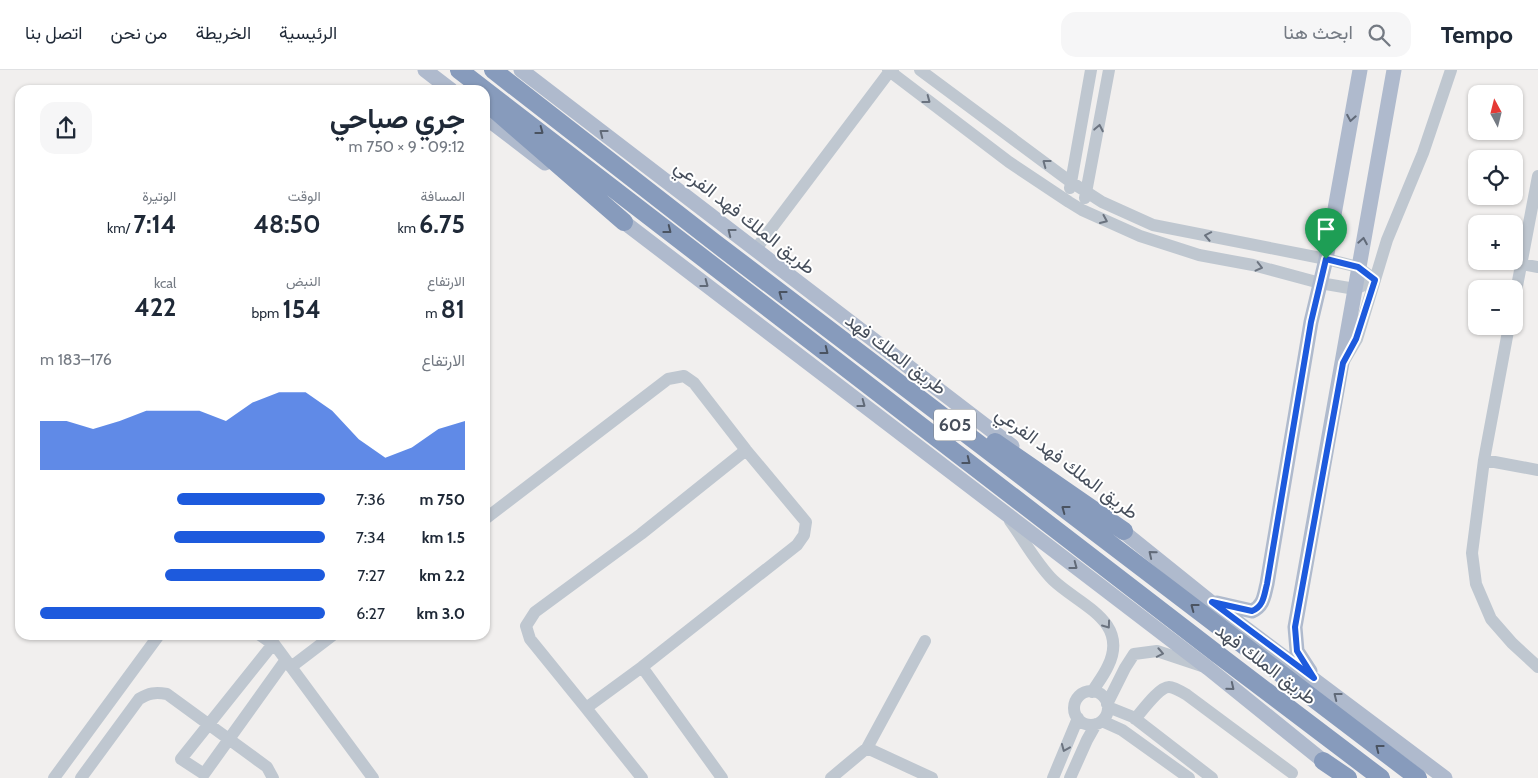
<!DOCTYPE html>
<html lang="ar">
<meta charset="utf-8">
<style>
:root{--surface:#fff;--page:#f6f6f7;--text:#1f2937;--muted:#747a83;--line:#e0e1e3;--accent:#1d5add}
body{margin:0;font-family:Cabin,Vazirmatn,sans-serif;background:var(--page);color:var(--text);direction:rtl;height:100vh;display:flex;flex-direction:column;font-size:19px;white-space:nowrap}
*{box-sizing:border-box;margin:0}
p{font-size:16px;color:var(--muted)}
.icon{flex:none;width:28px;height:28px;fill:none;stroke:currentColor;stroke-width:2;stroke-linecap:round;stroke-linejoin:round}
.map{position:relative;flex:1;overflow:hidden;direction:ltr}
.side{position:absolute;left:15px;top:15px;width:475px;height:555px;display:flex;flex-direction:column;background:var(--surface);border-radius:15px;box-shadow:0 1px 4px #0004;direction:rtl}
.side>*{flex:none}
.needle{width:32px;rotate:353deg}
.controls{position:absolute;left:1468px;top:15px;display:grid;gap:10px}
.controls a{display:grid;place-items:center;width:55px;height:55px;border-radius:10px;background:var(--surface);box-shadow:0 1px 4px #0004;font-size:25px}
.pin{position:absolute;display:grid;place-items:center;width:42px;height:42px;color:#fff;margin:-51px -21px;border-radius:50% 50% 50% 0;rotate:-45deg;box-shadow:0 0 5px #0007}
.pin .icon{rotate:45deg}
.round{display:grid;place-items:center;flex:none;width:52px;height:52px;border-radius:15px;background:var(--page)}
.head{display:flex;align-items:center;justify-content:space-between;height:85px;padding:0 25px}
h1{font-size:28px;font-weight:700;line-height:38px}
.metrics{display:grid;grid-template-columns:repeat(3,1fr);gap:8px;height:85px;padding:5px 25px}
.metrics div{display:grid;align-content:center}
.metrics b{font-size:25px;font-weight:700}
.metrics small{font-size:14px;font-weight:400}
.metrics p{font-size:14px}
.chart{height:140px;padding:10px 25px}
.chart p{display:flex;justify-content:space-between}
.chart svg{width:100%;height:90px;margin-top:5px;fill:var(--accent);opacity:.7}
ul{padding:0 25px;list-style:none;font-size:16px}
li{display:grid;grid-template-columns:80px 60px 1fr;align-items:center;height:38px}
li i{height:12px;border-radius:6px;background:var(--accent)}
header{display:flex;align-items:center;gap:30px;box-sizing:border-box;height:70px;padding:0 25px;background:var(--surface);border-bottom:1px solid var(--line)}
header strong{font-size:24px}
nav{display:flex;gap:28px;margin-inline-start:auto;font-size:18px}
.search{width:350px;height:45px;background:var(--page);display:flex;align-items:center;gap:12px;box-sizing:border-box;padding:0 18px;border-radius:15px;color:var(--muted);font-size:19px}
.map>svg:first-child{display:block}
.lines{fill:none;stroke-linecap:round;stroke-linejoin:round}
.minor{stroke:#bfc7d0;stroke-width:12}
.major{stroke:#afbacd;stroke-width:15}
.highway{stroke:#879bbc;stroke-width:18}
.oneway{stroke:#6b737f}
.oneway2{stroke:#616a78}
.oneway3{stroke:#4a5361}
.route-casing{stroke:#fff;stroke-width:10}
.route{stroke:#1d5add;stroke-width:6}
.labels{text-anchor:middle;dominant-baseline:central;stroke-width:4;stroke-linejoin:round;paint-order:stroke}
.shield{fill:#fff;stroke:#7e848d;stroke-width:1}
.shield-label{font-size:18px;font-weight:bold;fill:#474f5c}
.street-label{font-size:19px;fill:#474f5c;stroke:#fff}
</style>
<header>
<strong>Tempo</strong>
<div class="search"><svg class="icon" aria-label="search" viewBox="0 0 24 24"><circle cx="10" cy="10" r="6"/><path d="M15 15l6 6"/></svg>ابحث هنا</div>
<nav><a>الرئيسية</a><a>الخريطة</a><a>من نحن</a><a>اتصل بنا</a></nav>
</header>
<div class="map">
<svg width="1538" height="708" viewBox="0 0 1538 708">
<rect width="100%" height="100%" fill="#f1efee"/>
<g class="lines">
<path class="minor" d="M888 0 1009 92 1069 132 1082 140 1140 166 1199 185 1253 195 1320 213 1355 219 1375 210 1358 197 1326 189 1153 155 1102 132 1068 110 920 0
M1070 118 1091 0
M1085 128 1109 0
M755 180 890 1 893 0
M1521 194 1538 197
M1514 232 1538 106
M1344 291 1357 269 1387 170 1423 83 1451 0
M1484 390 1509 256
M1538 400 1484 390 1472 483 1476 514 1491 549 1512 573 1538 597
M485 449 668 309 684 306 694 313 746 380 806 452 804 465 797 475 642 597 586 638 642 708
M1010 451C1024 470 1036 493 1053 510 1079 535 1130 551 1108 596 1104 605 1097 614 1092 622
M260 565 273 574 181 689 204 704 285 591
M269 567 373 708
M291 597 333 565
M642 597 722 708
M1074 638a17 17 0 1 1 34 0a17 17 0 1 1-34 0Z
M1107 634 1125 598 1134 584 1157 581 1202 596
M1108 637 1133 647 1212 708
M586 638 530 569 526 556 535 542 641 464 746 380
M1135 649C1142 641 1159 617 1169 617 1174 617 1182 622 1187 625L1292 703
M1102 651 1122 660 1189 708
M867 678 925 571
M54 708 159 565
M81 708 139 629C149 623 155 622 167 624L267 697 273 708
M831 708 867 678 932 708
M1053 708 1078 648
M1070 708 1087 670 1096 654"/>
<path class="major" d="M425 0 451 20
M521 0 1012 376
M485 47 545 93
M616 146 1208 598 1332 698
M1115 455 1212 533 1445 708
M1217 533 1252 541C1264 536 1264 525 1267 514L1311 252 1326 189 1360 0
M1310 601 1297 581 1295 557 1394 0"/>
<path class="highway" d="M459 0 1216 583 1381 708
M493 0 714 172 1418 708
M495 40 624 152
M995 372 1124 461
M1323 691 1348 708"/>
</g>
<defs><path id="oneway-chevron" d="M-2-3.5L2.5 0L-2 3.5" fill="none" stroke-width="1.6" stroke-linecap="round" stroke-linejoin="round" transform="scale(1.25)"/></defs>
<g class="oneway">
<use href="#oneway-chevron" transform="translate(927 30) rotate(37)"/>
<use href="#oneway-chevron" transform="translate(1099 58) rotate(-79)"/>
<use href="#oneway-chevron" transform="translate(1046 93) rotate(-143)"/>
<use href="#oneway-chevron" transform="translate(1104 150) rotate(24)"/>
<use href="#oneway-chevron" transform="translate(1208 166) rotate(-169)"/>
<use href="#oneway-chevron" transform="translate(1259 197) rotate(14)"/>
<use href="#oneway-chevron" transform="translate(1107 555) rotate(54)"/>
<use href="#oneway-chevron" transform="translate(1160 583) rotate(11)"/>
<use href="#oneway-chevron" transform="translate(1065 678) rotate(113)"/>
</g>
<g class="oneway2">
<use href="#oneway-chevron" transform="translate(1351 48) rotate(100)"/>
<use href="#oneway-chevron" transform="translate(603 63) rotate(-142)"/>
<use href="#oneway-chevron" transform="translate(731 162) rotate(-142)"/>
<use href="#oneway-chevron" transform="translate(1363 171) rotate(-80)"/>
<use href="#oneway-chevron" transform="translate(705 214) rotate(37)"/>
<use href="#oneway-chevron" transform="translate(862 334) rotate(37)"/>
<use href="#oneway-chevron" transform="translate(1152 484) rotate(-141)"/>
<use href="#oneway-chevron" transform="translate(1074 496) rotate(37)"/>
<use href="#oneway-chevron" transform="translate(1231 617) rotate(39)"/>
<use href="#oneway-chevron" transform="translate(1337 626) rotate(-142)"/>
</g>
<g class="oneway3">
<use href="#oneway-chevron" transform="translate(540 61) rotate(37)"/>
<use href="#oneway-chevron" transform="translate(668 160) rotate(38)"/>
<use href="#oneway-chevron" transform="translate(782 224) rotate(-143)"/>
<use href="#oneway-chevron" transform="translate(825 281) rotate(38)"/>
<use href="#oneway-chevron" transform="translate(967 391) rotate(38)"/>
<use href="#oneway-chevron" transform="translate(1065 439) rotate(-143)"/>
<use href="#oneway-chevron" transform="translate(1194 537) rotate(-143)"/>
<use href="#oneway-chevron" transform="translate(1379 678) rotate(-142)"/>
</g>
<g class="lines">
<defs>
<path id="route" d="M1326 189 1358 197 1375 210 1356 269 1343 293 1295 557 1297 581 1314 608 1212 532 1252 541C1264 536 1264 525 1267 514L1311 252Z"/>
</defs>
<use href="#route" class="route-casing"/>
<use href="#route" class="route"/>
</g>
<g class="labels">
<rect class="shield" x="934" y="339.5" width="42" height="31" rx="4"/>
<g class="shield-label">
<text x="955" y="355">605</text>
</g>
<g class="street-label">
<text transform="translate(745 147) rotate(38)">طريق الملك فهد الفرعي</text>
<text transform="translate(896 284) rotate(37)">طريق الملك فهد</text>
<text transform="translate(1067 393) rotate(37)">طريق الملك فهد الفرعي</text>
<text transform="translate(1266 594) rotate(37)">طريق الملك فهد</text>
</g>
</g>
</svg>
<div class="controls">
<a><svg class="needle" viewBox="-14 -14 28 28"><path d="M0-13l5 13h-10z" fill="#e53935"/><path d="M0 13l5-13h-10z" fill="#747a83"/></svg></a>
<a><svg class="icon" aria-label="locate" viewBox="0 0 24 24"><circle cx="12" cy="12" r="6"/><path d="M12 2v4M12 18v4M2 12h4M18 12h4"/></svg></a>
<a>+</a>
<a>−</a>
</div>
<div class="pin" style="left:1326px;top:189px;background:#1e9e55"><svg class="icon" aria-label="arrive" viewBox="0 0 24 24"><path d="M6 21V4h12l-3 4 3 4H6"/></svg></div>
<section class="side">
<div class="head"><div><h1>جري صباحي</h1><p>09:12 · 9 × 750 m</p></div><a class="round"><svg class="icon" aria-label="share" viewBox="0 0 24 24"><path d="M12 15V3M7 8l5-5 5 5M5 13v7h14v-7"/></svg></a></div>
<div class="metrics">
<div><p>المسافة</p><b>6.75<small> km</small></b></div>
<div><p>الوقت</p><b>48:50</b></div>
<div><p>الوتيرة</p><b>7:14<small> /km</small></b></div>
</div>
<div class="metrics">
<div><p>الارتفاع</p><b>81<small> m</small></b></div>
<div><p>النبض</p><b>154<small> bpm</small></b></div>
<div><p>kcal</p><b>422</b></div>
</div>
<div class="chart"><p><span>الارتفاع</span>176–183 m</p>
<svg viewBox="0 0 160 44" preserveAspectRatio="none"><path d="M0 44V20L10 20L20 24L30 20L40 15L50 15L60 15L70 20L80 11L90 6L100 6L110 15L120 29L130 38L140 33L150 24L160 20V44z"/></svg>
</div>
<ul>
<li><b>750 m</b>7:36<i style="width:52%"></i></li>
<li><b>1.5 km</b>7:34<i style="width:53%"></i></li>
<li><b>2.2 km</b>7:27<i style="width:56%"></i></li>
<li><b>3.0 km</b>6:27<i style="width:100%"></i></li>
</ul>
</section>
</div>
